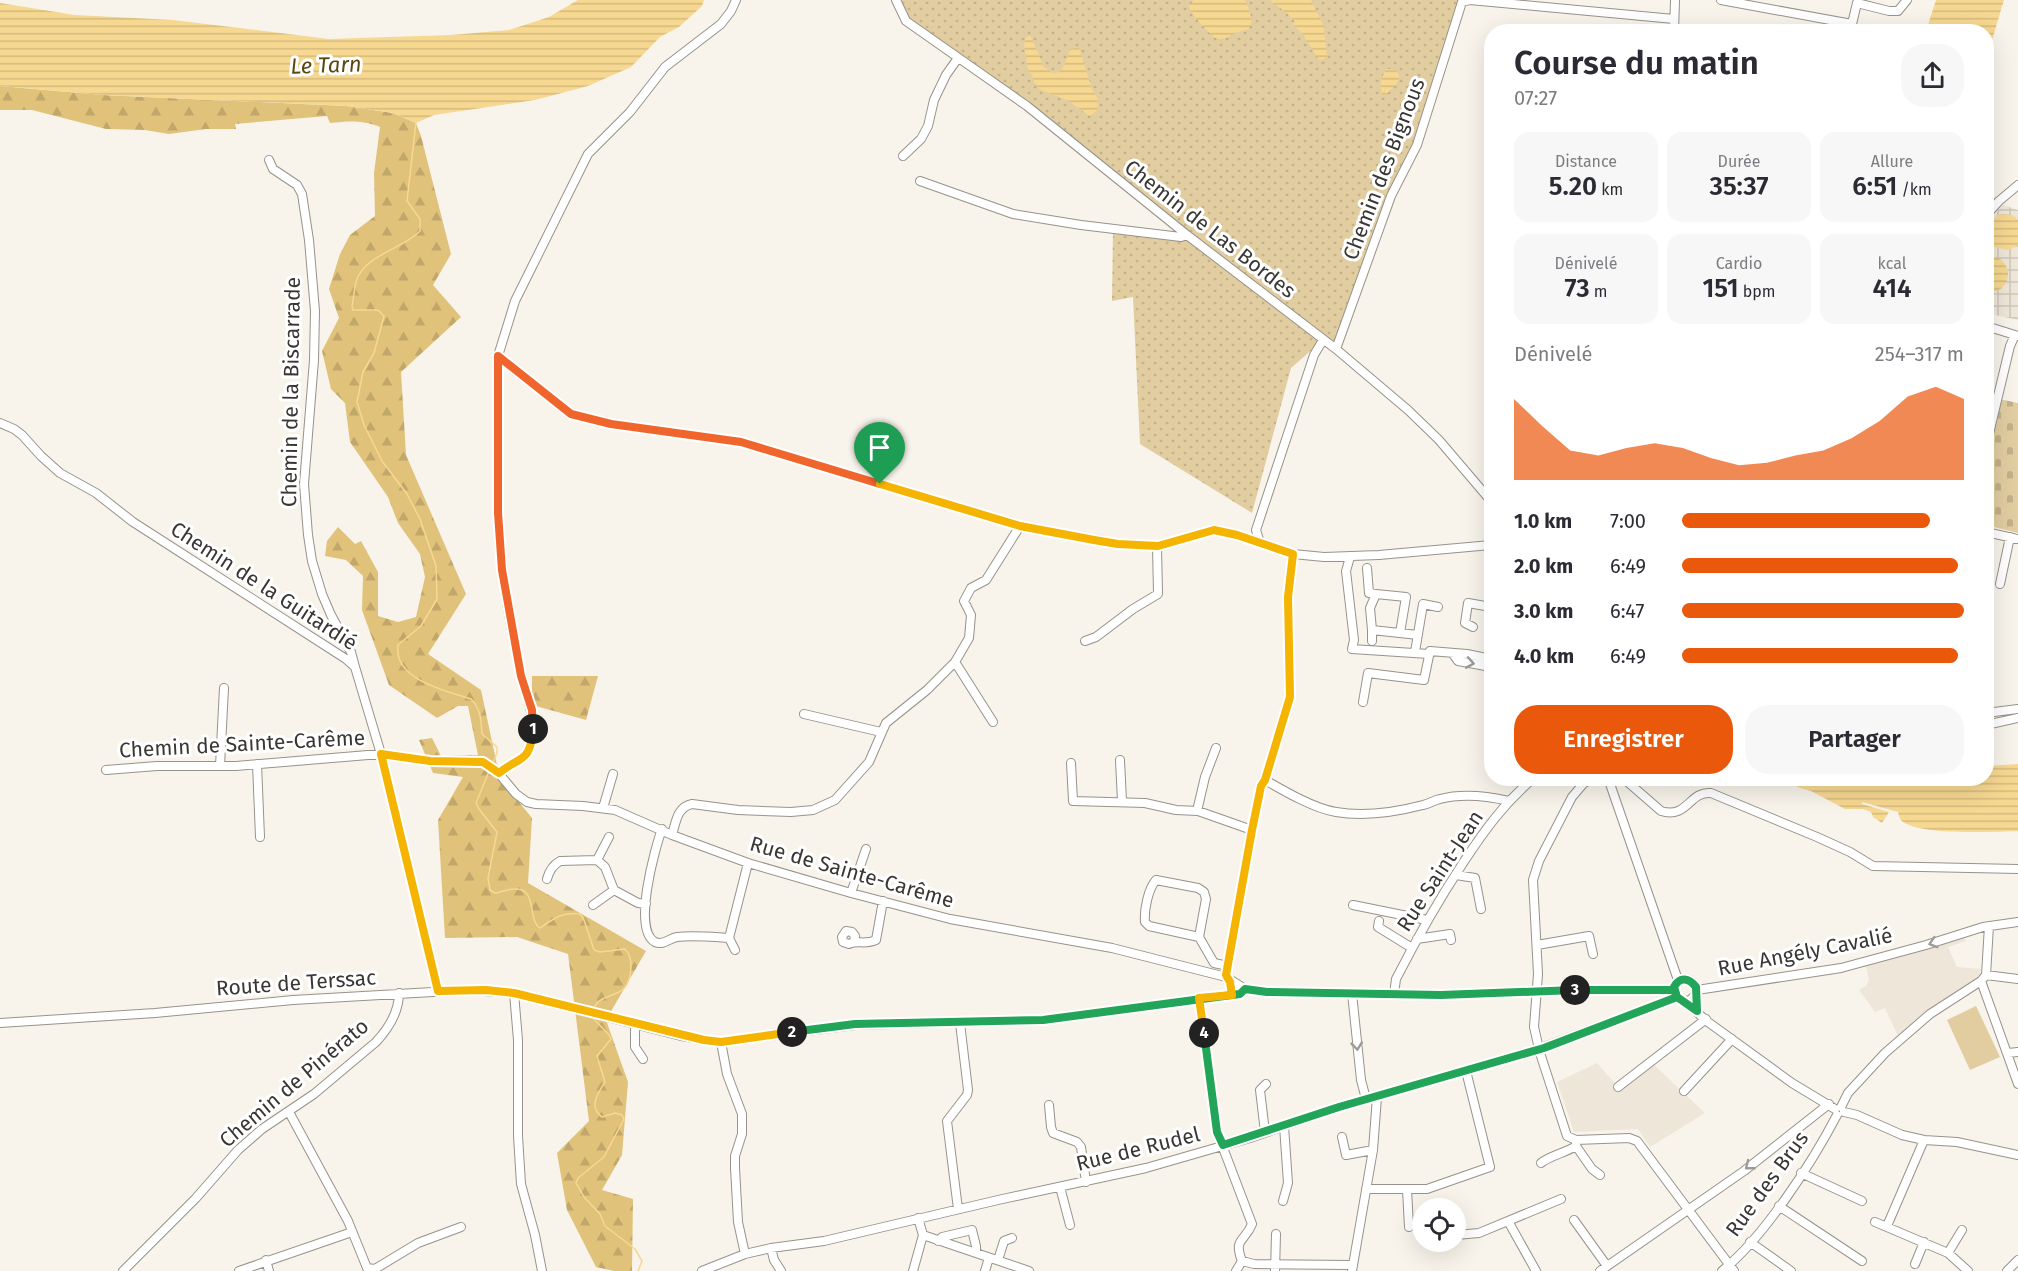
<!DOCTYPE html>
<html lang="fr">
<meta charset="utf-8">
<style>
:root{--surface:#fff;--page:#f7f7f7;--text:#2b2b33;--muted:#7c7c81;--accent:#ea580c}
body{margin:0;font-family:"Fira Sans",sans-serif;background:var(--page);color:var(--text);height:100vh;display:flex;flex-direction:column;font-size:22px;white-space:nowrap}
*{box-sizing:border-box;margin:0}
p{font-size:20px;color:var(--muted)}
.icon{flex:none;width:33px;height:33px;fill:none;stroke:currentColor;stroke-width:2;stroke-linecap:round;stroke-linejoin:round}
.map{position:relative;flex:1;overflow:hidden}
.drawer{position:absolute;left:1484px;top:24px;width:510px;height:762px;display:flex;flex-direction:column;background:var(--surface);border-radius:24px;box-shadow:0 6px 24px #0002}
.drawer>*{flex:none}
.buttons{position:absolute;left:1412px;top:1198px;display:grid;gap:12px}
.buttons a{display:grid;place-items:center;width:54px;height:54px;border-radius:50%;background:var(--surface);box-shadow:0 6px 24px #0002;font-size:30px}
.pin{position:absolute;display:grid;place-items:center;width:51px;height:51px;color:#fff;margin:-62px -26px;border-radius:50% 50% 50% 0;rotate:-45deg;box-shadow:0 0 6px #0007}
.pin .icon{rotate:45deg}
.km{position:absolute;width:30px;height:30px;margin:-15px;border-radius:50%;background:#222;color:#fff;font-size:16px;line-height:30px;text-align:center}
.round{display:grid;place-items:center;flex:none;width:63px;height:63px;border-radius:24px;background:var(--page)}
.overview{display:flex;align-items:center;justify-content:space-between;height:102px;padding:0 30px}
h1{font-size:33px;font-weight:600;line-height:45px}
.metrics{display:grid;grid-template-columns:repeat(3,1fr);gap:9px;height:102px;padding:6px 30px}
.metrics div{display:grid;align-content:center;border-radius:15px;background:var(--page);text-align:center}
.metrics b{font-size:26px;font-weight:600}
.metrics small{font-size:16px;font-weight:400}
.metrics p{font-size:16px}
.chart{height:168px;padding:12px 30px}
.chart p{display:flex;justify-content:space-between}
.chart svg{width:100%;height:108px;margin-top:6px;fill:var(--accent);opacity:.7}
.primary-button{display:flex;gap:12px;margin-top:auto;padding:12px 30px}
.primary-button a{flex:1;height:69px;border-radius:24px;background:var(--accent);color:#fff;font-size:24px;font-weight:600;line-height:69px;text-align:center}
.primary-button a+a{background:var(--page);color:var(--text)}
ul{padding:0 30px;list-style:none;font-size:20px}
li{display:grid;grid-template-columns:96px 72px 1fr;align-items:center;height:45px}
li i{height:15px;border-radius:8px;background:var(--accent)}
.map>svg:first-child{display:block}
.built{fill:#eee6d8}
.industrial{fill:url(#industrial-grid)}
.grass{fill:url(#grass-dots)}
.forest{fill:url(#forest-firs)}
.cemetery{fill:url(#cemetery-stones)}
.garden{fill:#e1cda0}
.water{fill:url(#water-rules)}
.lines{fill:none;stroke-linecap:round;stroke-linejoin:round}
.stream{stroke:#f7d891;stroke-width:1.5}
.minor-casing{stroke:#97938b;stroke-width:10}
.minor{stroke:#fff;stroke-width:8}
.oneway{stroke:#9c9b9a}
.split-1-casing{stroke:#fff;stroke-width:12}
.split-2-casing{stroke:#fff;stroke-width:12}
.split-3-casing{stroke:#fff;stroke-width:12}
.split-4-casing{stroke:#fff;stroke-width:12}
.split-5-casing{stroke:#fff;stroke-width:12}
.split-1{stroke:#f0652b;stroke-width:8}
.split-2{stroke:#f5b400;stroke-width:8}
.split-3{stroke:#22a559;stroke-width:8}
.split-4{stroke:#22a559;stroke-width:8}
.split-5{stroke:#f5b400;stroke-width:8}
.labels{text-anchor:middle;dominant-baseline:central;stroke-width:6;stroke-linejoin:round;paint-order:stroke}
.street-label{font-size:21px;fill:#393734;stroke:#fff}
.water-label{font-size:22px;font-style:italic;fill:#5c470f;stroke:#fff}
</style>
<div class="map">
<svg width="2018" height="1271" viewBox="0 0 2018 1271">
<defs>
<pattern id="industrial-grid" width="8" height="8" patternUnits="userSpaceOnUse" patternTransform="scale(1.5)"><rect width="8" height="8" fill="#eee6d8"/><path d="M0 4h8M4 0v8" fill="none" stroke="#cdc6ba"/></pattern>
<pattern id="grass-dots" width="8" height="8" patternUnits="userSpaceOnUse" patternTransform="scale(1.5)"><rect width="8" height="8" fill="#e1cda0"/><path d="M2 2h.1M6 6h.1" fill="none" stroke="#c2b18a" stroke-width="1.8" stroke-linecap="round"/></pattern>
<pattern id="forest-firs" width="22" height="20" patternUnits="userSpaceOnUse" patternTransform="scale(1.5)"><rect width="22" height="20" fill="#e1c27b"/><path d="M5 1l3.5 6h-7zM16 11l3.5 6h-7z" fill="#c2a76b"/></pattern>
<pattern id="cemetery-stones" width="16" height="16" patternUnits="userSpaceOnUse" patternTransform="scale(1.5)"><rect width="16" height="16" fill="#e1cda0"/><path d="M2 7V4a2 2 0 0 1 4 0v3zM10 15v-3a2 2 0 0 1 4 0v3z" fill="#c2b18a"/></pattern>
<pattern id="water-rules" width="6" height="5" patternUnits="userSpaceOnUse" patternTransform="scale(1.5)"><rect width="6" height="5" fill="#f7d891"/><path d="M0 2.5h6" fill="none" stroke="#d4ba7e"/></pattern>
</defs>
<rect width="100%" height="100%" fill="#f8f4eb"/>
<path class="built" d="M1964 937 1966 941 1948 947 1957 967 1981 969 1979 978 1928 1010 1898 1036 1885 1008 1875 1012 1859 990 1866 986 1869 979 1866 966Z
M1597 1063 1619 1088 1652 1063 1705 1113 1650 1147 1638 1129 1574 1132 1557 1082Z"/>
<path class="industrial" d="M2003 205 2018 210V320L1986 313V221Z"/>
<path class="grass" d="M896 0H1463L1424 124 1391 196 1336 349 1323 340 1291 368 1252 513 1140 444 1133 297 1112 301 1113 229 1185 235 1027 106 906 21Z"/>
<path class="forest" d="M0 86 103 95 347 106 393 113 416 123 421 136 451 254 433 285 461 317 401 372 406 455 466 594 428 654 481 690 500 779 532 818 528 883 646 951 606 1020 628 1082 622 1155 602 1190 633 1199 632 1271H614L596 1267 567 1210 557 1153 589 1121 568 954 517 937 445 938 438 820 463 777 433 773 419 740 432 738 441 756 478 755 468 706H458L437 718 389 685 362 610 363 576 346 560 325 556 327 541 338 527 355 544 361 541 378 572V616L398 622 416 617 425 577 420 554 398 523 388 497 350 442 345 403 331 389 322 351 339 318 329 289 340 254 350 235 375 216 374 173 380 127C363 120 349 121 330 123L327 116 235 124 236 129H206L169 134 145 130 106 129 32 110H0Z
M532 676H598L586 720 532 705Z"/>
<path class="cemetery" d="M1999 399 2018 403V533L1986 525V459Z"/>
<path class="garden" d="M1976 1006 2000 1057 1970 1070 1947 1020Z"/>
<path class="water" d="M578 0H704L702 6 679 27 660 37 631 67 588 86 535 100 434 115 416 123 393 113 346 106 103 95 0 86V3L75 15 173 20 329 39 451 35 509 30 549 17Z
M1194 0H1245C1248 8 1257 25 1246 30 1244 31 1240 31 1237 32 1218 43 1216 41 1202 25 1196 18 1192 15 1189 6Z
M1270 0H1311L1324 27 1327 57 1322 60 1318 59 1303 34 1292 24 1295 22C1290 14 1278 7 1270 0Z
M1936 0H2004L1986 60V32L1926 31Z
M1030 35 1044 67 1054 74C1068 69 1064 59 1071 49L1079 48 1092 89 1098 99 1097 111 1089 116 1069 101 1039 89 1034 82 1032 75 1028 70 1024 45 1026 38Z
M1387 69 1396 70C1405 81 1392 87 1386 95H1383C1379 88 1381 75 1387 69Z
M2002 214 2012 215 2018 219V245L2009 250 1994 247C1983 235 1986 219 2002 214Z
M1986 256C2016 254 2015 295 1986 292Z
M2018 764V831C1994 832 1924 835 1905 823 1900 821 1899 816 1898 812L1862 802V804L1889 812 1882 823 1873 817 1871 812 1863 809H1845L1811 791 1800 788 1782 779 1986 778V766Z"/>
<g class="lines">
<path class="stream" d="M416 122 407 201 420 219V231C403 249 367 254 357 279 354 287 354 298 352 306L353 310H378L384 316 374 353 363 372 357 402 364 425 382 461 407 494 420 519 436 566 437 599 421 626 398 645C393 680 447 691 471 699 481 709 481 720 482 734L497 747V753L492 765
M490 769 476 803 479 809 497 832 488 878 490 890 495 893C501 892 508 889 514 889 538 887 527 920 540 928 553 919 563 911 580 914L584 920 594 950 600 952 625 949C630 954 631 959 631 966 630 1005 602 987 593 1010
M592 1017 609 1035 611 1039 597 1056 605 1082C598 1093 588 1107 602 1117L615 1113 622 1115 624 1119 604 1157 578 1178 576 1183 584 1197 600 1214 605 1226 635 1249 642 1261 638 1271"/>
<defs>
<path id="minor" d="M896 0 906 21 1027 106 1187 235 1336 349 1408 410 1439 440 1491 501
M1721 0 1852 24V32
M1852 24 1857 3 1889 11H1898L1907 0
M1674 32 1675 0
M903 156 921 139 928 126 934 100 946 75 958 58
M269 160 273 169 297 185 302 194 309 240 315 311 314 360 304 484 308 535 312 561 322 594 331 615 351 652 355 667
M920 181 1013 214 1081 225 1181 237 1187 235
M1986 215 1999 201 2018 185
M1986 326 2015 335
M1336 349 1391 196 1417 145 1462 2 1470 0 1674 19
M498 356 571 414 611 424 741 442 1020 526 1118 544 1157 546 1214 530 1237 535 1293 554 1324 557 1379 555 1491 545
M0 423 14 429 22 435 41 456 60 473 96 493 133 522 346 659 355 667 381 754 438 991
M1986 446 2010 346 2015 335 2018 336
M1986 532 2018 539
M1260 543 1256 530 1314 355 1323 340
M1350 557 1346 571 1354 640 1352 649 1429 654
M1367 568 1369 593 1376 594
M2000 584 2010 537
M1473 627 1465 623 1468 603 1491 607
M1372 630V641
M1400 633 1406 597 1376 594 1370 608 1372 630 1418 635
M1085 641 1096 637 1133 609 1158 594 1157 546
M1415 652 1423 604 1438 607
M1453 654 1458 661 1491 667
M955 662 993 722
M1363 702 1368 673 1424 680 1430 651 1467 654 1491 659
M1986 713 2018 709
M804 714 881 732
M1986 725 2018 718
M1120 760 1122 801
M1071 763 1073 801 1145 803 1176 810 1198 811 1252 830
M257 764 260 837
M220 766 224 688
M106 770 157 766H236L368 755H393L430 761 483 762 496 770 516 794 527 802 536 804 583 806 615 810 672 835 748 863 851 893 950 919 1112 948 1226 977 1245 989
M499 773C518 757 528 766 532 735 535 714 526 696 522 677 514 643 507 608 503 573 494 507 498 439 497 372L498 356 515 301 588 154 630 112 665 67 721 24 731 11 736 0
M1595 778 1584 783 1572 797 1539 861 1533 880 1538 974 1534 1027 1540 1053 1567 1136 1576 1140 1629 1138 1637 1141 1734 1271
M1608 778 1678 980
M1623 778 1661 811C1688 819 1689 791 1711 793L1817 837 1850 852 1873 866 2018 869
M1265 780 1290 697 1288 597 1293 554
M603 808 613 774
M1197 811 1205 777 1216 748
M662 829C655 848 632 930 655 942 663 946 670 938 677 937 694 935 712 937 729 938L735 950
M672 835C676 822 677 807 692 804L738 810 791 812 813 810 835 800 869 762 886 723 927 690 955 662 969 638 971 615 964 601 971 588 986 580 1020 526
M597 860 609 837
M1456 875 1475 878 1481 909
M547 879C549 871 553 865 560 861L597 860 605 867 614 890 638 903 646 904
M851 893 866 849
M593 905 614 890
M1353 905 1427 920
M1379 921 1378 927 1412 948
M1199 937 1149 926 1145 922C1144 910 1148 889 1156 880L1198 888 1204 892 1206 899 1199 937 1214 963 1228 966
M729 938 748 863
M1417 939 1450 934 1451 940
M854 942 855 936 852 932 846 931 842 937 843 942 849 944C857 940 866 945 876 940L883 901
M1537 945 1589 936 1593 954
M1986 975 1989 926
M1986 975 2018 979
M1674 990a11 11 0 1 1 22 0a11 11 0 1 1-22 0Z
M1981 981 2018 1084
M1697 990 1841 968 1926 945 1983 927 2018 922
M514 993 518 1040V1136L521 1184 535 1235 542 1271
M1352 993 1361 1080 1366 1099
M1394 994 1396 979C1417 938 1438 901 1463 863 1484 831 1504 803 1534 778
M1232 995 1230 983 1226 975 1252 830 1261 787 1265 780C1284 791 1315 809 1336 812 1364 817 1396 812 1423 805 1429 804 1434 800 1440 799 1463 793 1487 796 1509 801
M1199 998 1217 1132 1252 1224C1245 1242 1233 1238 1242 1261L1254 1264 1353 1265
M1684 1001 1708 1022 1792 1083 1835 1109
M0 1023 155 1013 293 1000 468 990 514 993 681 1036 721 1042 855 1025 1043 1020 1232 995 1240 994 1245 989 1267 992 1441 995 1600 989 1674 990
M635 1024V1047L643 1059
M721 1042 727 1074 742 1114V1134L735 1156V1168L738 1222 745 1254
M2008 1053 2018 1052
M1618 1087 1706 1019
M1684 1091 1732 1039
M1049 1105 1051 1127 1053 1133 1077 1142 1081 1147 1086 1182
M1841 1107 1848 1093 1885 1053 1930 1014 1981 981 1986 975
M289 1112 348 1221 367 1268 375 1269 418 1243 461 1227
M1844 1112 1857 1115 1902 1135 1924 1140 1957 1142 2018 1155
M1265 1132 1260 1090 1266 1084
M1342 1137 1346 1155 1373 1150
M1576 1146 1592 1169 1600 1175
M1541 1163C1551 1155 1565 1153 1576 1146V1140
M1801 1173 1862 1201
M1060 1187 1070 1225
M1366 1189H1427L1490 1167 1466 1071
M1407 1189 1409 1227
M1283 1201 1288 1183 1284 1126
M1779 1206 1862 1261
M958 1209 947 1121 967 1095 968 1090 960 1023
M1574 1220 1607 1266
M1508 1221 1536 1271
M1875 1222 1948 1253 1968 1271
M1887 1226 1924 1140
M923 1235 1029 1271
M1456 1235 1479 1233 1561 1199
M938 1241 942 1237 972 1230 976 1246V1253
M1750 1242 1791 1271
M771 1248 774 1260 781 1271
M1948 1253 1962 1230
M266 1260 269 1271
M998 1260 1004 1241 1012 1238
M1915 1264 1924 1242
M123 1271 196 1198 238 1150 262 1129 314 1094 376 1042C388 1029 399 1011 399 993
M239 1271 352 1232
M702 1271 745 1254 771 1248 824 1241 998 1200 1146 1168 1250 1138 1339 1107 1536 1050 1677 997
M913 1271 923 1235 918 1218
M985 1271 989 1258
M1236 1271 1242 1261
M1275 1271 1276 1234
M1352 1271 1373 1150 1377 1097
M1600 1271 1744 1171 1829 1104
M1722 1271C1764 1237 1812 1163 1837 1115
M2007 1271 2018 1260"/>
</defs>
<use href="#minor" class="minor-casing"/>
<use href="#minor" class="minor"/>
</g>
<defs><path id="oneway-chevron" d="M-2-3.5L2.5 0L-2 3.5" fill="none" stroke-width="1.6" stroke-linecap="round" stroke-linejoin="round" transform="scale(1.5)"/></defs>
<g class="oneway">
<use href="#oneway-chevron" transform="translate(1470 663) rotate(10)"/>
<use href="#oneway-chevron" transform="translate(1933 943) rotate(163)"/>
<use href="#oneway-chevron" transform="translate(1357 1046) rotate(84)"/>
<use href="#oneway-chevron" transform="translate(1749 1166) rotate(142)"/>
</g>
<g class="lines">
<defs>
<path id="split-1" d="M533 729 532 710 521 676 502 570 498 513V356L571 414 611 424 741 442 880 484"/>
<path id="split-2" d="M533 729C530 764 521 755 499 773L483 762 430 761 381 754 438 991 486 990 514 993 704 1040 721 1042 792 1032"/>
<path id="split-3" d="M792 1032 855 1024 1043 1020 1232 995 1240 994 1245 989 1267 992 1441 995 1575 990"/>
<path id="split-4" d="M1204 1033 1217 1132 1223 1145 1339 1107 1544 1048 1677 997 1674 987C1680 976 1689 978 1696 987L1697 1011 1677 997 1674 990H1575"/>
<path id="split-5" d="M880 484 1020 526 1094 540 1118 544 1158 546 1214 530 1237 535 1293 554 1288 597 1290 697 1265 780 1261 786 1252 830 1226 975 1230 982 1232 995 1199 998 1204 1033"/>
</defs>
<use href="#split-1" class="split-1-casing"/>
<use href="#split-2" class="split-2-casing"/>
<use href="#split-3" class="split-3-casing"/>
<use href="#split-4" class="split-4-casing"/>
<use href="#split-5" class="split-5-casing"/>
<use href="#split-1" class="split-1"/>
<use href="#split-2" class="split-2"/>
<use href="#split-3" class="split-3"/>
<use href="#split-4" class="split-4"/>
<use href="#split-5" class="split-5"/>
</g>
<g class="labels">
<g class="street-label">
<text transform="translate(1384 169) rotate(-69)">Chemin des Bignous</text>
<text transform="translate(1210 229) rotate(38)">Chemin de Las Bordes</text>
<text transform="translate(291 392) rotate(-89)">Chemin de la Biscarrade</text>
<text transform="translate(264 586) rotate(33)">Chemin de la Guitardié</text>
<text transform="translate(242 744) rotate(-3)">Chemin de Sainte-Carême</text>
<text transform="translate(1440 871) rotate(-57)">Rue Saint-Jean</text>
<text transform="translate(852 872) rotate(16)">Rue de Sainte-Carême</text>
<text transform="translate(1805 952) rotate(-11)">Rue Angély Cavalié</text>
<text transform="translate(296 983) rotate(-4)">Route de Terssac</text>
<text transform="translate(294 1083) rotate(-40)">Chemin de Pinérato</text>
<text transform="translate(1138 1149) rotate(-14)">Rue de Rudel</text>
<text transform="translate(1767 1184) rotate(-54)">Rue des Brus</text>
</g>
<g class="water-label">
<text transform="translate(326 65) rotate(-2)">Le Tarn</text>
</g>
</g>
</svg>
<div class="buttons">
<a><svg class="icon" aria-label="locate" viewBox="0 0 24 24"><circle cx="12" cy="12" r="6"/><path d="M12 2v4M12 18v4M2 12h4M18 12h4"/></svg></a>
</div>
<div class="pin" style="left:880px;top:484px;background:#1e9e55"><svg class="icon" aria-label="arrive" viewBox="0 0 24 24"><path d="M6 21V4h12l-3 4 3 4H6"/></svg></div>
<b class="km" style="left:533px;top:729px">1</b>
<b class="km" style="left:792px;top:1032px">2</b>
<b class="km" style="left:1575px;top:990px">3</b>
<b class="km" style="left:1204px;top:1033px">4</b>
<section class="drawer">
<div class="overview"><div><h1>Course du matin</h1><p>07:27</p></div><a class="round"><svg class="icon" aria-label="share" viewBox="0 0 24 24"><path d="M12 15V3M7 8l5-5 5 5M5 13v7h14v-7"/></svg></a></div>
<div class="metrics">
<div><p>Distance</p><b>5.20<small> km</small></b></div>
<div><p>Durée</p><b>35:37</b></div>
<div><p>Allure</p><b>6:51<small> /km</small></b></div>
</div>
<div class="metrics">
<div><p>Dénivelé</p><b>73<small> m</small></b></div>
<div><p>Cardio</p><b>151<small> bpm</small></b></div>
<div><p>kcal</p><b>414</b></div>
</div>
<div class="chart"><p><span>Dénivelé</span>254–317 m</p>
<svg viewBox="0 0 160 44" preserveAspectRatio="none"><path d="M0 44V11L10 22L20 32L30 34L40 31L50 29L60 31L70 35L80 38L90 37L100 34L110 32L120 27L130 20L140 10L150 6L160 11V44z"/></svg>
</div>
<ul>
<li><b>1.0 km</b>7:00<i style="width:88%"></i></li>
<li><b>2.0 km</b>6:49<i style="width:98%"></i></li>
<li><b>3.0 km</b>6:47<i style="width:100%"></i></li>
<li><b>4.0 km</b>6:49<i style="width:98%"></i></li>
</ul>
<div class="primary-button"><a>Enregistrer</a><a>Partager</a></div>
</section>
</div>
